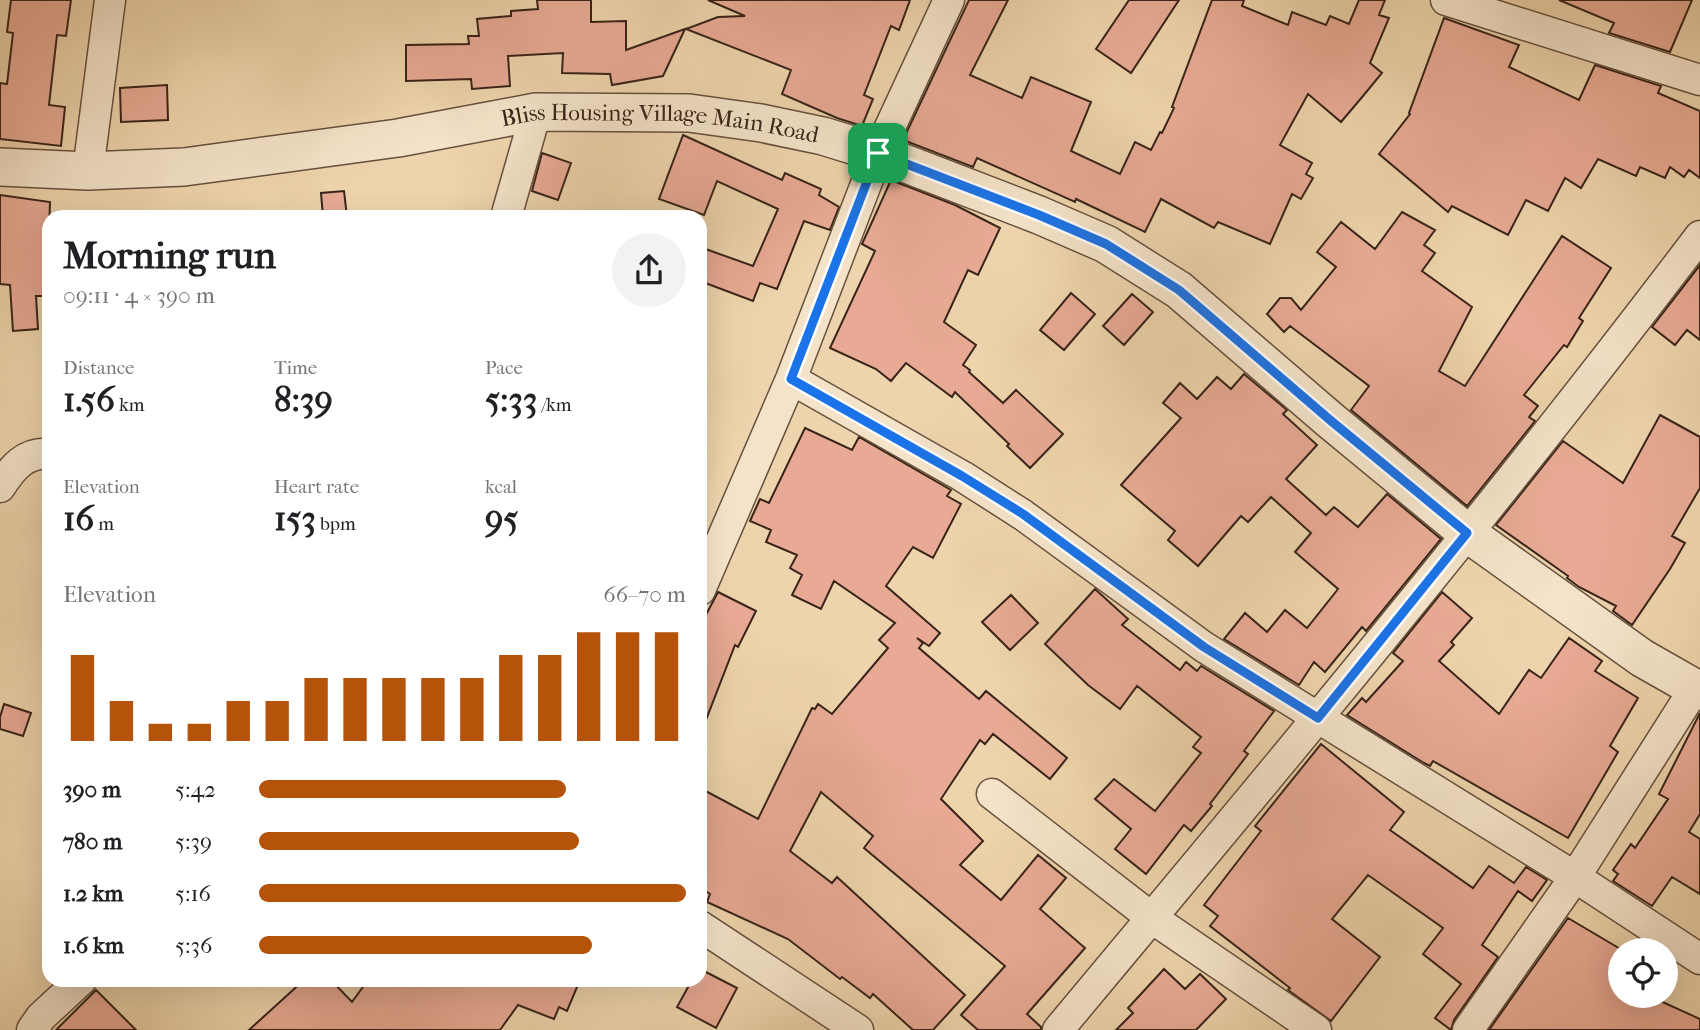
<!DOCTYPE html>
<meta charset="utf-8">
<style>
:root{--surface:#fff;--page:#f2f2f2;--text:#202124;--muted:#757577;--accent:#b45309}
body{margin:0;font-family:"IM FELL French Canon",serif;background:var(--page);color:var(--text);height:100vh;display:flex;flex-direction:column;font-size:26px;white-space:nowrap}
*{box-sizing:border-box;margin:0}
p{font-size:23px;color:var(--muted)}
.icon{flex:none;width:38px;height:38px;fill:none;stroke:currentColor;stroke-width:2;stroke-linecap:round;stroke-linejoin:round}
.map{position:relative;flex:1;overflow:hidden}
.sheet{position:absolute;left:42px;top:210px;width:665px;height:777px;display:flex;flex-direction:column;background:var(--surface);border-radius:21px;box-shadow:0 7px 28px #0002}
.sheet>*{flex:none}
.fabs{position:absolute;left:1608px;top:938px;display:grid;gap:14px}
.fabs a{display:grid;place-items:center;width:70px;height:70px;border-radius:50%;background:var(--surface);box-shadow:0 7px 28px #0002;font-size:35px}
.pin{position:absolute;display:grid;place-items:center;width:60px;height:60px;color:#fff;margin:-30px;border-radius:14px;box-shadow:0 4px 10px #0006}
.round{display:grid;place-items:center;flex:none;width:74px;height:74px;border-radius:37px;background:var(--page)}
.overview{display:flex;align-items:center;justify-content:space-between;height:119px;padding:0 21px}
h1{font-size:38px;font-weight:800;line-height:52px}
.figures{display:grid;grid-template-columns:repeat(3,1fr);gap:10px;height:119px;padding:7px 21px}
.figures div{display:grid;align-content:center}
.figures b{font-size:35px;font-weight:800}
.figures small{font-size:19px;font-weight:400}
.figures p{font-size:19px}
.chart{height:196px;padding:14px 21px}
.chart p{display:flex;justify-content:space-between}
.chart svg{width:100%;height:126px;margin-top:7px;stroke:var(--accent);stroke-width:6}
ul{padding:0 21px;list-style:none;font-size:23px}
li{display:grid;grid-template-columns:112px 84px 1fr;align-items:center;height:52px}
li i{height:18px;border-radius:9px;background:var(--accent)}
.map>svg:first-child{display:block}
.building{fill:#e8aa94;stroke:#382419;stroke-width:2}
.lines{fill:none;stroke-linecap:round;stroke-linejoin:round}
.minor-casing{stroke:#66503e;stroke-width:33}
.tertiary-casing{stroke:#66503e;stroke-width:40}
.minor{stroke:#f4e3c9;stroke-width:30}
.tertiary{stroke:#f4e3c9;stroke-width:37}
.route-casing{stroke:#fff;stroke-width:14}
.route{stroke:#1a73e8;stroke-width:9}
.labels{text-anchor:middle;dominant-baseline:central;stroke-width:5;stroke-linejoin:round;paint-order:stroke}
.street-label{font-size:23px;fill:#382419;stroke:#f4e3c9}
</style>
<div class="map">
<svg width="1700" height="1030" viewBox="0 0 1700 1030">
<rect width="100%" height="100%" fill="#eed4ac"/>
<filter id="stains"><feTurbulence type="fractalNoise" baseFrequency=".00286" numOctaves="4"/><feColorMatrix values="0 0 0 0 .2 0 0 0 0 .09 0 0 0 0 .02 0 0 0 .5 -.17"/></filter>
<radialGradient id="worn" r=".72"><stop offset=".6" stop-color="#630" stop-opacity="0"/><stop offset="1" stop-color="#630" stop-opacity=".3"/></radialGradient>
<path class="building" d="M11 0H71L66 36 57 35 49 105 65 107 61 146 0 139V83L7 84 13 33 7 32Z
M537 0H591V22L626 21V50L685 29 663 76 612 85 610 74 562 73 563 53 508 56 510 86 472 89 471 79 406 81V45L469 44 468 36H479L477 19 511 16V11L538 9Z
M708 0H910L899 30 891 26 864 95 873 99 862 126 837 118 782 94 791 70 686 29 718 17 745 16Z
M969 0H1008L970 75 1022 98 1031 77 1091 102 1071 151 1120 174 1135 142 1151 150 1160 132 1162 133 1174 108 1172 107 1212 0H1244L1242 6 1288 25 1292 12 1326 25 1330 16 1349 24 1359 0H1385L1379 15 1389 18 1370 63 1382 73 1363 96 1341 122 1308 94 1280 145 1312 163 1306 174 1313 178 1301 199 1292 194 1270 244 1218 222 1214 228 1161 199 1145 232 1076 199 1075 202 977 158 973 167 903 140Z
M1129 0H1179L1131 73 1096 49Z
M1559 0H1692L1670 52 1609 33 1614 23Z
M1444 18 1519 45 1509 67 1579 100 1595 65 1661 86 1658 93 1700 111V178L1689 170 1684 177 1670 167 1665 178 1640 167 1636 176 1598 159 1581 188 1565 178 1548 211 1526 200 1508 235 1452 206 1448 212 1379 154 1410 114 1409 113Z
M167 85 168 120 121 122 120 88Z
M683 135 782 180 785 173 821 189 819 195 839 207 830 230 804 221 777 289 760 283 753 301 700 281V247L753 266 778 209 717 181 704 215 659 199Z
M542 153 571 163 558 200 532 191Z
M891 180 955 205 1000 228 978 275 968 270 944 322 976 345 963 365 970 370 969 372 1003 403 1016 390 1063 434 1030 468 1007 446 1009 444 955 392 952 397 906 363 891 381 876 369 830 348 875 251 862 244Z
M344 191 347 217H323L321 193Z
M0 195 50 202 48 263H45L46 296H36L38 329 13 331 10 285 0 284Z
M1402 212 1435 230 1424 245 1435 253 1422 271 1472 307 1439 371 1465 386 1562 236 1611 268 1579 318 1583 321 1567 347 1564 345 1524 395 1538 406 1529 417 1535 421 1467 506 1351 410 1369 386 1290 326 1284 332 1267 314 1280 298H1291L1301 310 1336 267 1317 252 1341 222 1375 249Z
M1700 265V340L1687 330 1675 345 1652 327Z
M1071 293 1095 314 1064 350 1040 330Z
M1132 294 1153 312 1124 345 1103 326Z
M1244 374 1287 410 1283 414 1317 445 1286 479 1326 515 1334 507 1358 527 1387 494 1441 539 1366 631 1362 627 1325 672 1314 662 1299 685 1224 639 1245 613 1267 632 1285 610 1307 628 1338 589 1295 552 1311 533 1271 497 1248 522 1241 516 1198 566 1168 540 1175 531 1121 485 1181 418 1163 403 1180 383 1197 399 1217 377 1231 389Z
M1660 415 1700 437V488L1672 536 1685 543 1670 569 1632 625 1613 611 1616 606 1579 587 1567 578 1568 576 1496 525 1563 441 1623 483Z
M805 428 852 450 859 437 951 490 947 496 961 504 933 558 913 547 886 586 940 633 929 646 917 638 923 643 919 648 979 699 986 691 1067 758 1050 779 993 734 985 744 980 740 941 799 983 841 960 865 1001 900 1038 855 1066 878 1040 909 1085 948 1027 1014 1041 1027V1030H978L961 1015 1005 966 864 848 873 836 821 792 790 851 832 883 837 877 965 995 933 1030H913L873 994 870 998 842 977 840 979 788 939 707 902 710 894 700 887V788L758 819 812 708 815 709 818 704 832 714 888 648 879 640 895 623 834 581 821 609 792 595 802 575 790 568 797 555 766 542 771 530 750 521 760 499 769 503Z
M1095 589 1128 619 1122 625 1180 670 1186 662 1197 671 1201 666 1274 711 1244 751 1248 754 1210 804 1212 806 1191 831 1184 825 1146 874 1115 849 1131 829 1095 799 1114 779 1155 811 1201 753 1193 747 1201 737 1137 686 1120 709 1088 685 1045 644Z
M718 592 756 611 738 647 735 645 702 730 700 729V626Z
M1442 592 1472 618 1451 642 1454 645 1439 661 1499 714 1529 670 1541 678 1569 638 1602 661 1595 671 1638 698 1610 746 1618 752 1568 838 1433 761 1430 766 1424 763 1347 715 1362 698 1366 702 1403 661 1393 653Z
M1011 595 1038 623 1010 650 982 622Z
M4 704 31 713 23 736 0 729V717Z
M1700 713V814L1689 832 1700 839V894L1672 877 1652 906 1613 881 1618 874 1613 870 1631 844 1635 848 1668 799 1659 794Z
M1321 744 1404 812 1390 830 1473 888 1489 866 1514 883 1526 867 1547 880 1532 901 1518 891 1482 945 1498 957 1454 1020 1451 1030 1435 1018 1461 984 1423 954 1443 928 1368 875 1332 919 1380 957 1331 1021 1288 990 1290 988 1210 926 1218 916 1204 905 1261 831 1255 826Z
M1568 918 1622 950 1620 996H1658L1656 999 1700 1019V1030H1489Z
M700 969 737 988 716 1028 677 1007 692 980H700Z
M1164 969 1185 989 1200 974 1226 999 1196 1030H1116L1133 1013 1128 1008Z
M304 980H331L352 1002 368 980H580L567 1011 559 1007 554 1019 518 1005 500 1030H249Z
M96 990 136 1030H56Z"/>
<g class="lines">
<defs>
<path id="minor" d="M1446 0 1700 80
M88 171 110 0
M506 217 536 112
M791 379 962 476 1023 515 1204 647 1575 877 1700 959
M0 487C12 468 25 452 49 454
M700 590 791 379 878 153 949 0
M992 794 1152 918 1316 1030
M700 926 858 1030
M32 1030 41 1017 81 980
M1058 1030C1276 769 1495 507 1700 236
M1468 1030 1575 877 1695 688"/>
<g id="tertiary">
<path id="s1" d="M0 167 88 171 184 167 398 138 536 112 689 113 761 123 823 136 878 153 1039 215 1106 244 1179 290 1330 420 1467 533 1642 658 1700 691"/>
</g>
</defs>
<use href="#minor" class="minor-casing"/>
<use href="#tertiary" class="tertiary-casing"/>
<use href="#minor" class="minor"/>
<use href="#tertiary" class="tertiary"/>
</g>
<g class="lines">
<defs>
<path id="route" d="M878 153 1039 215 1106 244 1179 290 1330 420 1467 533 1318 718 1204 647 1023 514 962 476 791 379Z"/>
</defs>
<use href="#route" class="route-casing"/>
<use href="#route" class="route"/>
</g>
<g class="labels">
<g class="street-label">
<text stroke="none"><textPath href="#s1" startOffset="665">Bliss Housing Village Main Road</textPath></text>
</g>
</g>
<rect width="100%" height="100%" filter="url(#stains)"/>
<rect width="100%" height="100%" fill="url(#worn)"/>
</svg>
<div class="fabs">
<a><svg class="icon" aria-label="locate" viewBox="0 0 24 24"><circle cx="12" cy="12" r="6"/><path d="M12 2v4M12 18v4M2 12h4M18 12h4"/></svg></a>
</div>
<div class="pin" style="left:878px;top:153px;background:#1e9e55"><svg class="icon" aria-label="arrive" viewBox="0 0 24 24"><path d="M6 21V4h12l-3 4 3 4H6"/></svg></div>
<section class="sheet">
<div class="overview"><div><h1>Morning run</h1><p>09:11 · 4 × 390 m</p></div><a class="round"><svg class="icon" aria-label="share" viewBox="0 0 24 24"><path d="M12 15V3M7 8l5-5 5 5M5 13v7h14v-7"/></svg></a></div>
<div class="figures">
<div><p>Distance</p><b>1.56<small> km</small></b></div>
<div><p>Time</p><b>8:39</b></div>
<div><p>Pace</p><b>5:33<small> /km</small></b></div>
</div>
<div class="figures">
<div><p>Elevation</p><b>16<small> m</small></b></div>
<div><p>Heart rate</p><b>153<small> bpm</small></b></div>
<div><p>kcal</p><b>95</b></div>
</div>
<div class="chart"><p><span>Elevation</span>66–70 m</p>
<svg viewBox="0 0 160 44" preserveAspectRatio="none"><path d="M5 44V14M15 44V30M25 44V38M35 44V38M45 44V30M55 44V30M65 44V22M75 44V22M85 44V22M95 44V22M105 44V22M115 44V14M125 44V14M135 44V6M145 44V6M155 44V6"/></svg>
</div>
<ul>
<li><b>390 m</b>5:42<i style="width:72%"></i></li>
<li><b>780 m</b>5:39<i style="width:75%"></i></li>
<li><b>1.2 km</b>5:16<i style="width:100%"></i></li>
<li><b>1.6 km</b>5:36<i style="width:78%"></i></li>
</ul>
</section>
</div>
